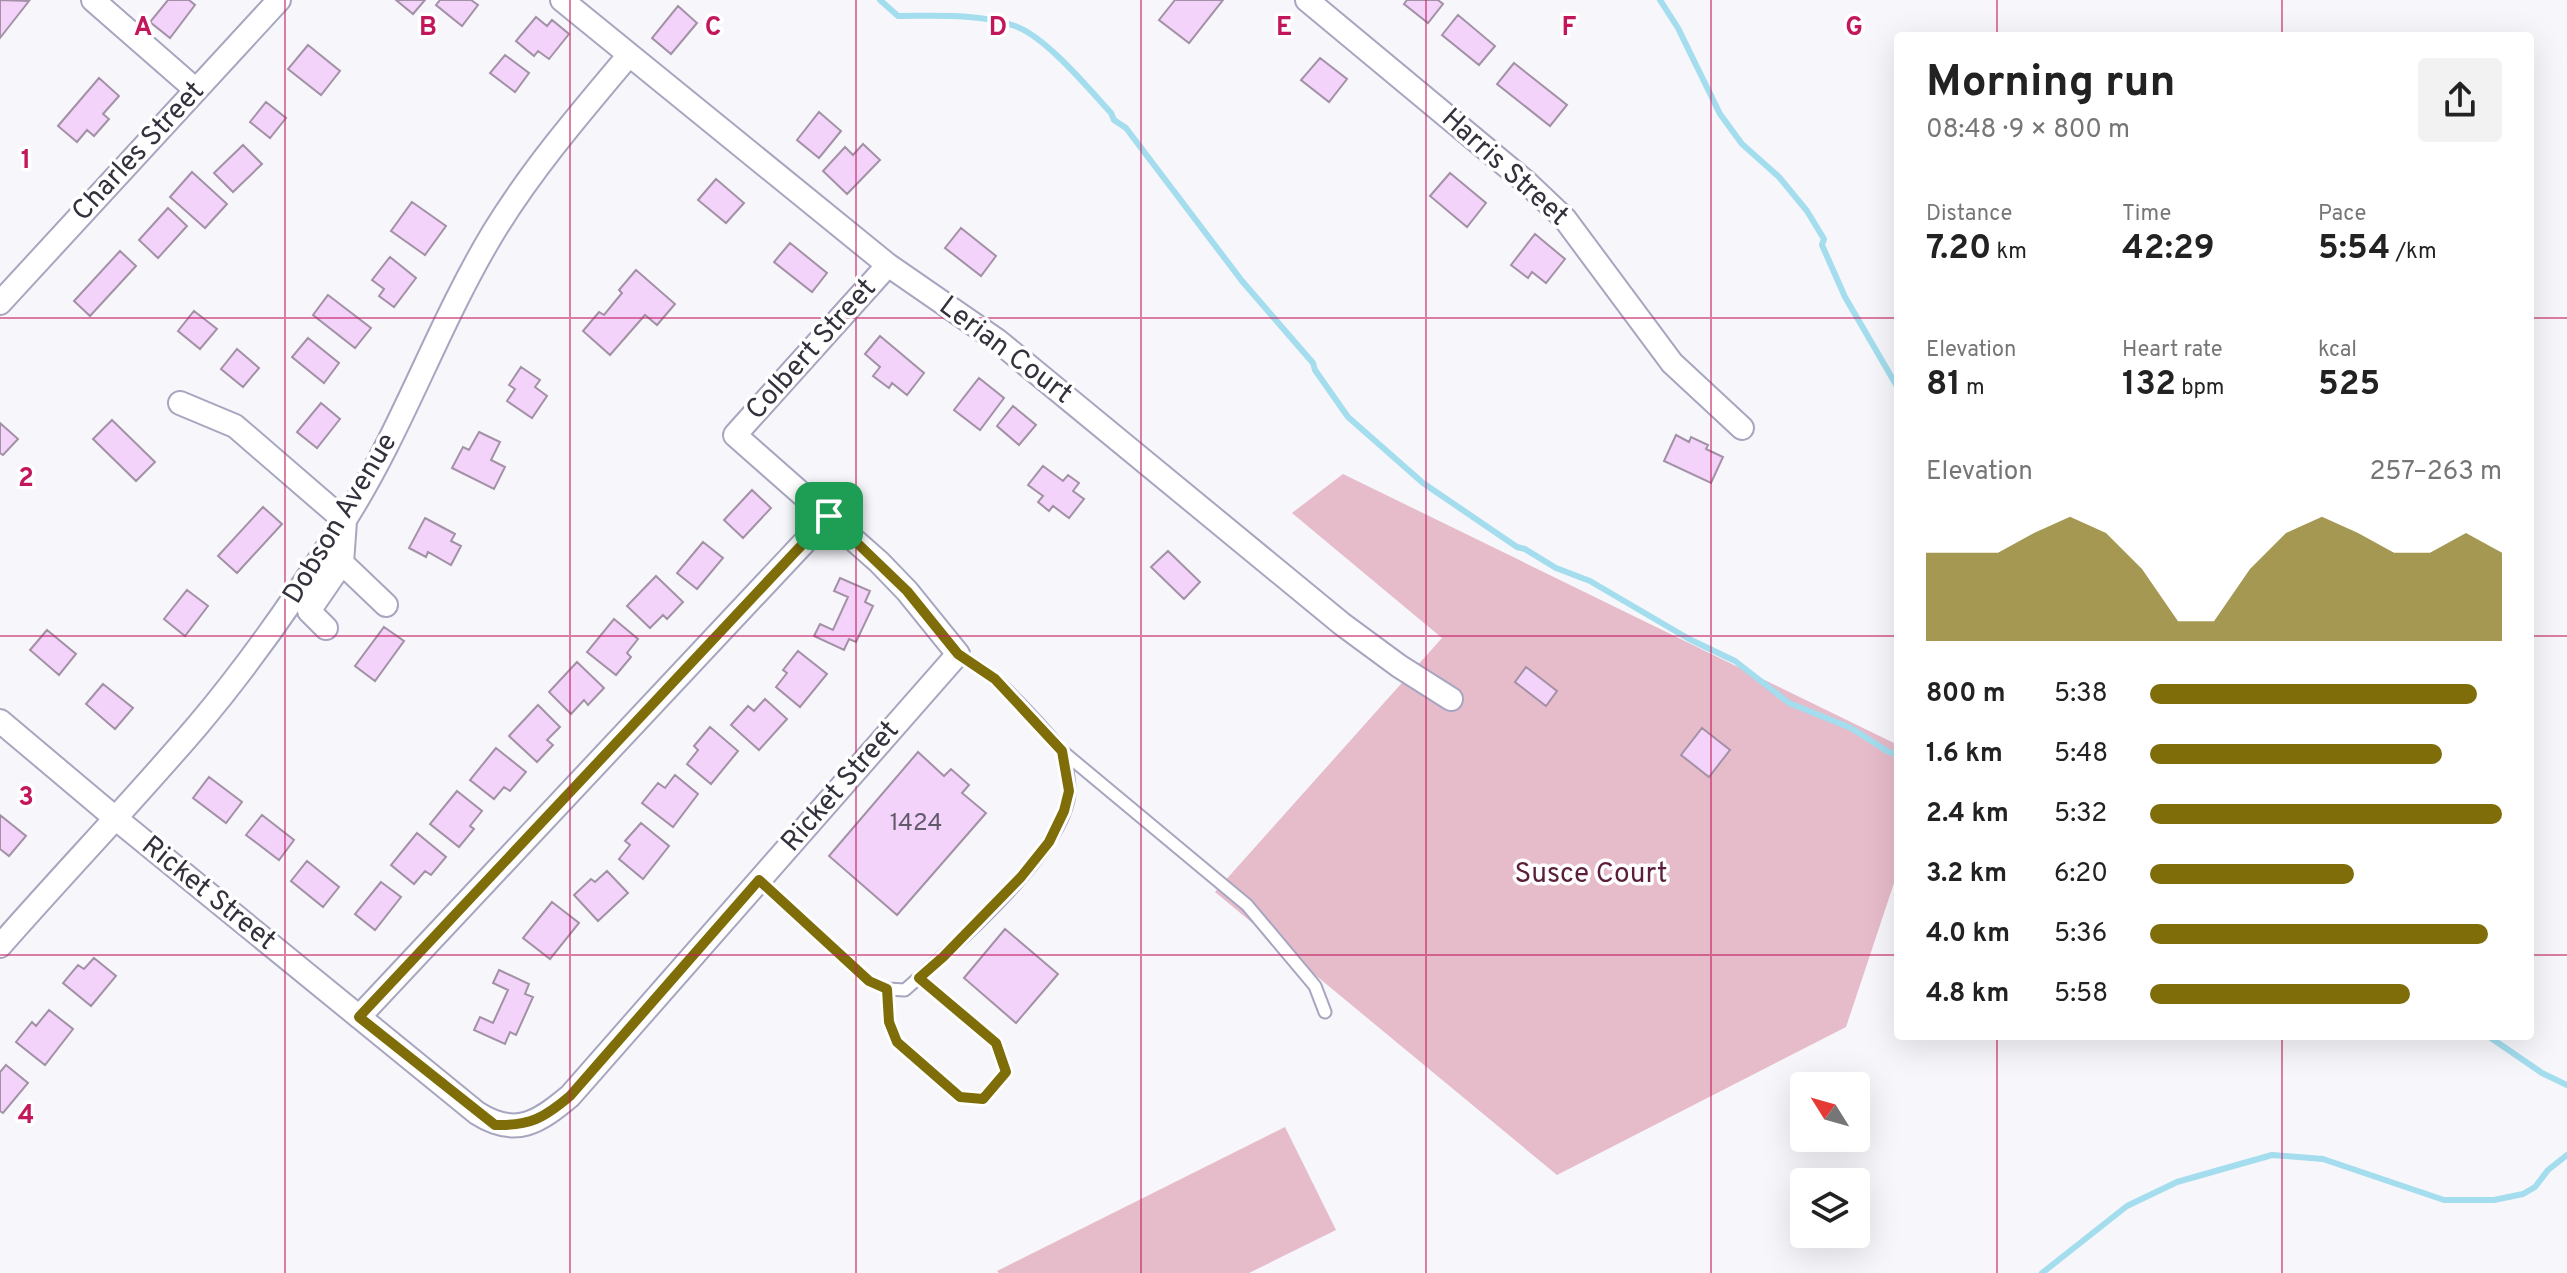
<!DOCTYPE html>
<meta charset="utf-8">
<style>
:root{--surface:#fff;--page:#f2f2f2;--text:#222;--muted:#767676;--accent:#7f6d09}
body{margin:0;font-family:Overpass,sans-serif;background:var(--page);color:var(--text);height:100vh;display:flex;flex-direction:column;font-size:30px;white-space:nowrap}
*{box-sizing:border-box;margin:0}
p{font-size:26px;color:var(--muted)}
.icon{flex:none;width:44px;height:44px;fill:none;stroke:currentColor;stroke-width:2;stroke-linecap:round;stroke-linejoin:round}
.map{position:relative;flex:1;overflow:hidden}
.side{position:absolute;left:1894px;top:32px;width:640px;height:1008px;display:flex;flex-direction:column;background:var(--surface);border-radius:8px;box-shadow:0 8px 32px #0002}
.side>*{flex:none}
.needle{width:52px;rotate:307deg}
.tools{position:absolute;left:1790px;top:1072px;display:grid;gap:16px}
.tools a{display:grid;place-items:center;width:80px;height:80px;border-radius:8px;background:var(--surface);box-shadow:0 8px 32px #0002;font-size:40px}
.pin{position:absolute;display:grid;place-items:center;width:68px;height:68px;color:#fff;margin:-34px;border-radius:16px;box-shadow:0 4px 12px #0006}
.round{display:grid;place-items:center;flex:none;width:84px;height:84px;border-radius:8px;background:var(--page)}
.summary{display:flex;align-items:center;justify-content:space-between;height:136px;padding:0 32px}
h1{font-size:44px;font-weight:700;line-height:60px}
.metrics{display:grid;grid-template-columns:repeat(3,1fr);gap:12px;height:136px;padding:8px 32px}
.metrics div{display:grid;align-content:center}
.metrics b{font-size:34px;font-weight:700}
.metrics small{font-size:22px;font-weight:400}
.metrics p{font-size:22px}
.chart{height:224px;padding:16px 32px}
.chart p{display:flex;justify-content:space-between}
.chart svg{width:100%;height:144px;margin-top:8px;fill:var(--accent);opacity:.7}
ul{padding:0 32px;list-style:none;font-size:26px}
li{display:grid;grid-template-columns:128px 96px 1fr;align-items:center;height:60px}
li i{height:20px;border-radius:10px;background:var(--accent)}
.map>svg:first-child{display:block}
.green{fill:#e6bbca}
.lines{fill:none;stroke-linecap:round;stroke-linejoin:round}
.stream{stroke:#a3ddee;stroke-width:6}
.building{fill:#f4d3fb;stroke:#a391a6;stroke-width:2}
.service-casing{stroke:#a7a6c0;stroke-width:15}
.minor-casing{stroke:#a7a6c0;stroke-width:26}
.service{stroke:#fff;stroke-width:11}
.minor{stroke:#fff;stroke-width:22}
.route-casing{stroke:#fff;stroke-width:16}
.route{stroke:#7f6d09;stroke-width:10}
.grid{fill:none;stroke:#c2185b;stroke-width:2;stroke-opacity:0.55}
.labels{text-anchor:middle;dominant-baseline:central;stroke-width:7;stroke-linejoin:round;paint-order:stroke}
.number-label{font-size:24px;fill:#625a6c}
.street-label{font-size:28px;fill:#32323d;stroke:#fff}
.park-label{font-size:28px;fill:#5c1f3b;stroke:#fff}
.grid-label{font-size:26px;text-anchor:middle;font-weight:bold;fill:#c2185b;stroke:#fff;stroke-width:7;stroke-linejoin:round;paint-order:stroke}
</style>
<div class="map">
<svg width="2567" height="1273" viewBox="0 0 2567 1273">
<rect width="100%" height="100%" fill="#f6f6fb"/>
<path class="green" d="M1343 474 1898 745V871L1846 1027 1557 1175 1215 892 1442 638 1292 513Z
M1285 1127 1336 1230 1249 1273H999L997 1271Z"/>
<g class="lines">
<path class="stream" d="M880 0 898 16C934 16 980 13 1015 26 1046 37 1088 88 1111 113L1114 120 1126 128 1242 281 1313 363 1315 370 1348 417 1423 483 1517 547 1525 549 1556 568 1590 581 1689 639 1735 661 1789 703 1851 728 1887 751 1898 755
M1660 0 1678 28 1720 114 1742 144 1779 177 1807 211 1824 239 1822 245 1845 297 1898 388
M2488 1036 2542 1073 2567 1085
M2042 1273 2127 1206 2177 1182 2272 1155 2323 1159 2444 1200H2494L2523 1194 2535 1187 2548 1170 2567 1155"/>
</g>
<path class="building" d="M0 0 29 1 0 38Z
M168 0H189L195 5 170 38 150 22Z
M396 0H425L413 14Z
M440 0H471L478 5 462 26 436 5Z
M1175 0H1223L1189 43 1159 20Z
M1407 0H1438L1443 4 1428 23 1404 4Z
M678 6 697 23 671 54 652 38Z
M1458 15 1495 46 1479 65 1442 35Z
M536 17 547 26 552 20 569 34 549 59 538 51 534 56 516 41Z
M308 45 340 71 321 95 288 69Z
M505 55 529 73 515 92 490 73Z
M1320 58 1347 79 1329 102 1301 80Z
M1514 63 1567 105 1550 126 1497 84Z
M99 78 119 96 103 114 109 119 94 136 87 130 77 142 58 126Z
M266 102 286 118 270 138 250 122Z
M819 112 841 131 819 158 797 140Z
M863 144 880 160 847 194 823 171 845 147 853 155Z
M243 145 262 164 233 192 214 173Z
M192 172 227 204 205 228 170 197Z
M1450 173 1486 203 1467 227 1430 196Z
M716 179 744 203 726 223 698 200Z
M412 202 446 226 425 255 391 231Z
M168 208 187 226 158 258 139 240Z
M961 228 996 256 981 276 945 248Z
M1535 234 1565 259 1546 283 1532 272 1528 278 1511 265Z
M790 243 827 273 812 292 774 262Z
M120 251 136 266 90 316 74 301Z
M390 257 416 278 394 307 379 296 384 289 372 280Z
M636 270 675 304 657 325 645 315 610 355 583 331 599 312 604 315 622 293 619 290Z
M328 295 371 328 355 348 313 315Z
M194 311 217 329 200 349 178 331Z
M880 336 924 373 907 395 892 383 889 388 873 376 880 367 865 354Z
M308 338 339 363 324 383 292 357Z
M237 349 259 368 243 387 221 369Z
M521 367 540 380 535 387 547 396 532 418 507 401 515 389 509 385Z
M979 378 1004 398 980 430 954 410Z
M321 403 340 419 317 448 297 432Z
M1013 406 1036 425 1019 445 997 426Z
M112 420 155 462 136 481 93 439Z
M0 423 18 439 3 455 0 453Z
M479 432 500 442 491 460 505 467 494 489 452 468 463 447 469 450Z
M1676 435 1689 442 1691 437 1708 445 1706 449 1723 457 1711 483 1664 461Z
M1043 466 1063 481 1068 475 1079 483 1073 491 1084 499 1069 518 1053 506 1049 511 1038 502 1043 496 1028 485Z
M752 490 771 508 743 538 724 520Z
M263 507 282 524 237 573 218 556Z
M425 518 455 534 451 541 461 546 451 565 428 552 426 557 409 548Z
M703 542 723 558 697 589 677 573Z
M1168 551 1200 582 1184 599 1151 567Z
M656 576 683 602 667 619 663 615 650 628 627 606Z
M840 578 870 591 865 602 873 606 856 642 849 639 844 650 814 636 820 624 833 630 848 597 834 591Z
M187 590 208 606 185 636 164 619Z
M614 619 638 639 627 653 631 657 616 675 587 652Z
M384 627 404 641 375 681 355 666Z
M47 630 76 654 59 675 30 650Z
M798 651 827 674 800 707 776 687 787 673 783 670Z
M577 662 604 688 588 705 584 700 571 714 549 692Z
M1526 667 1557 691 1546 706 1515 682Z
M103 684 133 708 115 729 86 704Z
M765 699 787 719 759 750 731 725 748 706 754 711Z
M538 705 560 727 547 740 553 745 537 762 509 736Z
M710 727 738 751 711 784 687 764 698 750 694 746Z
M1702 728 1730 750 1709 777 1681 755Z
M496 748 526 772 510 791 504 787 494 799 470 780Z
M918 752 944 776 951 769 969 785 962 793 986 813 897 915 829 856Z
M675 775 698 794 673 827 642 803 658 783 665 788Z
M209 777 242 802 226 823 193 798Z
M457 791 482 811 470 826 474 829 459 847 430 824Z
M0 815 26 836 9 856 0 849Z
M262 815 294 840 279 860 246 835Z
M641 823 669 846 643 879 619 859 630 845 625 841Z
M417 833 446 857 431 875 425 871 414 884 391 865Z
M307 861 339 887 323 907 291 881Z
M607 871 628 893 598 921 574 895 591 879 595 882Z
M381 882 401 897 375 930 355 914Z
M552 902 579 923 550 959 523 938Z
M1005 929 1058 974 1016 1023 964 978Z
M94 958 116 976 91 1006 63 983 78 965 84 969Z
M499 970 529 984 525 994 533 997 516 1035 510 1032 505 1044 474 1030 480 1017 493 1023 508 990 493 983Z
M49 1010 73 1029 45 1065 16 1042 32 1022 36 1026Z
M6 1065 28 1083 3 1113 0 1111V1072Z"/>
<g class="lines">
<defs>
<path id="service" d="M1062 751 1247 905 1315 986 1325 1012
M759 880 869 981 887 989 905 990C948 952 1068 849 1069 791 1069 780 1066 765 1063 755 1060 744 1005 687 993 678 982 669 970 662 958 654
M887 989 889 1022 897 1042 960 1097 983 1099 1006 1072 996 1043 919 978"/>
<path id="minor" d="M93 0 196 90
M562 0 888 265 998 341 1342 624 1399 666 1451 699
M1307 0 1526 182 1565 219 1672 363 1742 428
M0 303 279 0
M180 403 235 426 345 521 342 563 386 605
M326 628 309 611 342 563
M0 721 114 817 477 1113C516 1138 539 1122 570 1096L958 654 907 591 879 562 735 435 888 265
M0 946C65 872 134 800 198 725 251 662 299 593 343 523 402 431 437 326 493 233 532 169 581 112 629 55
M359 1017 829 516"/>
</defs>
<use href="#service" class="service-casing"/>
<use href="#minor" class="minor-casing"/>
<use href="#service" class="service"/>
<use href="#minor" class="minor"/>
</g>
<g class="lines">
<defs>
<path id="route" d="M829 516 907 591 958 654 995 679 1062 751 1069 791 1064 811 1049 842 1021 877 943 957 919 978 996 1043 1006 1072 983 1099 960 1097 897 1042 889 1022 887 989 869 981 759 880 570 1096C544 1118 530 1126 495 1125L359 1017Z"/>
</defs>
<use href="#route" class="route-casing"/>
<use href="#route" class="route"/>
</g>
<path class="grid" d="M285 0V1273M570 0V1273M856 0V1273M1141 0V1273M1426 0V1273M1711 0V1273M1997 0V36M2282 0V36M0 318H1898M2530 318H2567M0 636H1898M2530 636H2567M0 955H1898M2530 955H2567M1997 1036V1273M2282 1036V1273"/>
<g class="labels">
<g class="number-label">
<text x="916" y="824">1424</text>
</g>
<g class="street-label">
<text transform="translate(139 152) rotate(-47)">Charles Street</text>
<text transform="translate(1504 168) rotate(42)">Harris Street</text>
<text transform="translate(812 350) rotate(-48)">Colbert Street</text>
<text transform="translate(1005 351) rotate(37)">Lerian Court</text>
<text transform="translate(341 519) rotate(-59)">Dobson Avenue</text>
<text transform="translate(841 787) rotate(-49)">Ricket Street</text>
<text transform="translate(208 894) rotate(39)">Ricket Street</text>
</g>
<g class="park-label">
<text x="1591" y="875">Susce Court</text>
</g>
</g>
<g class="grid-label">
<text x="143" y="35">A</text>
<text x="428" y="35">B</text>
<text x="713" y="35">C</text>
<text x="998" y="35">D</text>
<text x="1284" y="35">E</text>
<text x="1569" y="35">F</text>
<text x="1854" y="35">G</text>
<text x="26" y="168">1</text>
<text x="26" y="486">2</text>
<text x="26" y="805">3</text>
<text x="26" y="1123">4</text>
</g>
</svg>
<div class="tools">
<a><svg class="needle" viewBox="-14 -14 28 28"><path d="M0-13l5 13h-10z" fill="#e53935"/><path d="M0 13l5-13h-10z" fill="#767676"/></svg></a>
<a><svg class="icon" aria-label="layers" viewBox="0 0 24 24"><path d="M12 4l9 5-9 5-9-5zM3 14l9 5 9-5"/></svg></a>
</div>
<div class="pin" style="left:829px;top:516px;background:#1e9e55"><svg class="icon" aria-label="arrive" viewBox="0 0 24 24"><path d="M6 21V4h12l-3 4 3 4H6"/></svg></div>
<section class="side">
<div class="summary"><div><h1>Morning run</h1><p>08:48 · 9 × 800 m</p></div><a class="round"><svg class="icon" aria-label="share" viewBox="0 0 24 24"><path d="M12 15V3M7 8l5-5 5 5M5 13v7h14v-7"/></svg></a></div>
<div class="metrics">
<div><p>Distance</p><b>7.20<small> km</small></b></div>
<div><p>Time</p><b>42:29</b></div>
<div><p>Pace</p><b>5:54<small> /km</small></b></div>
</div>
<div class="metrics">
<div><p>Elevation</p><b>81<small> m</small></b></div>
<div><p>Heart rate</p><b>132<small> bpm</small></b></div>
<div><p>kcal</p><b>525</b></div>
</div>
<div class="chart"><p><span>Elevation</span>257–263 m</p>
<svg viewBox="0 0 160 44" preserveAspectRatio="none"><path d="M0 44V17L10 17L20 17L30 11L40 6L50 11L60 22L70 38L80 38L90 22L100 11L110 6L120 11L130 17L140 17L150 11L160 17V44z"/></svg>
</div>
<ul>
<li><b>800 m</b>5:38<i style="width:93%"></i></li>
<li><b>1.6 km</b>5:48<i style="width:83%"></i></li>
<li><b>2.4 km</b>5:32<i style="width:100%"></i></li>
<li><b>3.2 km</b>6:20<i style="width:58%"></i></li>
<li><b>4.0 km</b>5:36<i style="width:96%"></i></li>
<li><b>4.8 km</b>5:58<i style="width:74%"></i></li>
</ul>
</section>
</div>
